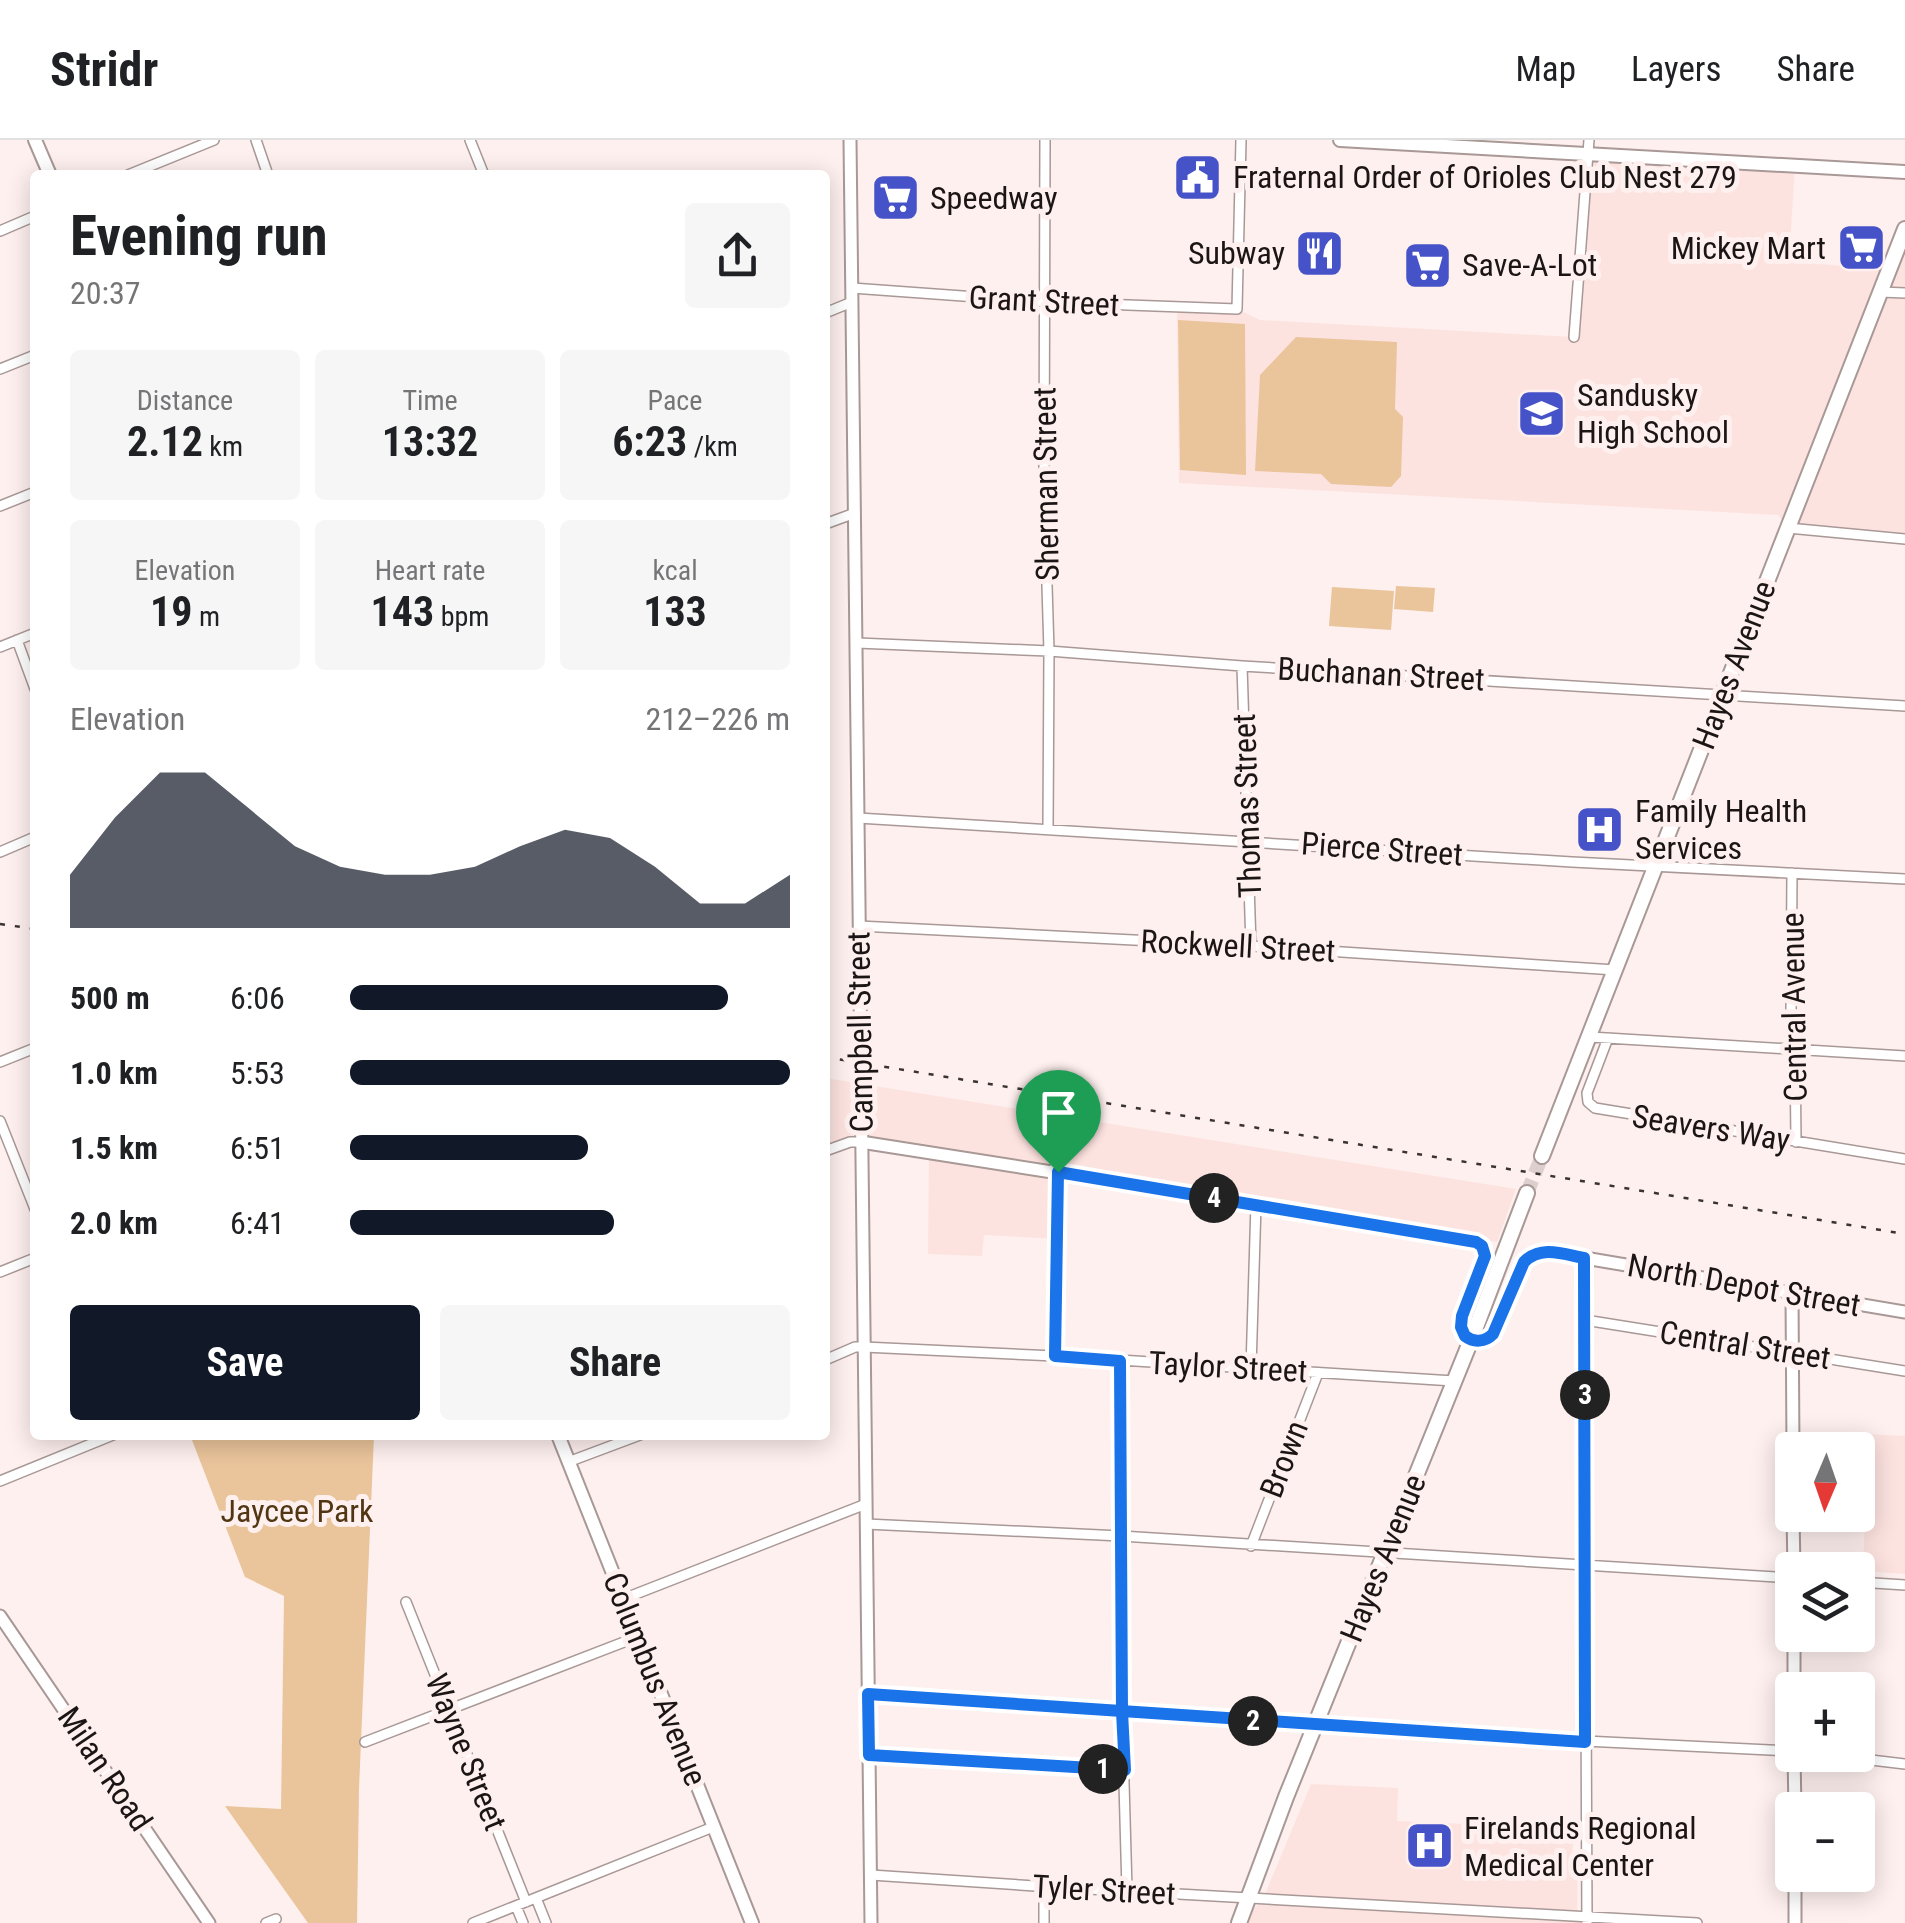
<!DOCTYPE html>
<meta charset="utf-8">
<style>
:root{--surface:#fff;--page:#f6f6f6;--text:#202124;--muted:#757577;--line:#e0e0e0;--accent:#111827}
body{margin:0;font-family:"Roboto Condensed",sans-serif;background:var(--page);color:var(--text);height:100vh;display:flex;flex-direction:column;font-size:38px;white-space:nowrap}
*{box-sizing:border-box;margin:0}
p{font-size:32px;color:var(--muted)}
.icon{flex:none;width:55px;height:55px;fill:none;stroke:currentColor;stroke-width:2;stroke-linecap:round;stroke-linejoin:round}
.map{position:relative;flex:1;overflow:hidden}
.side{position:absolute;left:30px;top:30px;width:800px;height:1270px;display:flex;flex-direction:column;background:var(--surface);border-radius:10px;box-shadow:0 5px 25px #0003}
.side>*{flex:none}
.needle{width:65px;rotate:182deg}
.controls{position:absolute;left:1775px;top:1292px;display:grid;gap:20px}
.controls a{display:grid;place-items:center;width:100px;height:100px;border-radius:10px;background:var(--surface);box-shadow:0 5px 25px #0003;font-size:50px}
.pin{position:absolute;display:grid;place-items:center;width:85px;height:85px;color:#fff;margin:-102px -42px;border-radius:50% 50% 50% 0;rotate:-45deg;box-shadow:0 0 10px #0007}
.pin .icon{rotate:45deg}
.km{position:absolute;width:50px;height:50px;margin:-25px;border-radius:50%;background:#222;color:#fff;font-size:28px;line-height:50px;text-align:center}
.round{display:grid;place-items:center;flex:none;width:105px;height:105px;border-radius:10px;background:var(--page)}
.headline{display:flex;align-items:center;justify-content:space-between;height:170px;padding:0 40px}
h1{font-size:55px;font-weight:700;line-height:75px}
.metrics{display:grid;grid-template-columns:repeat(3,1fr);gap:15px;height:170px;padding:10px 40px}
.metrics div{display:grid;align-content:center;border-radius:10px;background:var(--page);text-align:center}
.metrics b{font-size:42px;font-weight:700}
.metrics small{font-size:28px;font-weight:400}
.metrics p{font-size:28px}
.chart{height:280px;padding:20px 40px}
.chart p{display:flex;justify-content:space-between}
.chart svg{width:100%;height:180px;margin-top:10px;fill:var(--accent);opacity:.7}
.primary-button{display:flex;gap:20px;margin-top:auto;padding:20px 40px}
.primary-button a{flex:1;height:115px;border-radius:10px;background:var(--accent);color:#fff;font-size:40px;font-weight:700;line-height:115px;text-align:center}
.primary-button a+a{background:var(--page);color:var(--text)}
ul{padding:0 40px;list-style:none;font-size:32px}
li{display:grid;grid-template-columns:160px 120px 1fr;align-items:center;height:75px}
li i{height:25px;border-radius:12px;background:var(--accent)}
header{display:flex;align-items:center;gap:60px;box-sizing:border-box;height:140px;padding:0 50px;background:var(--surface);border-bottom:2px solid var(--line)}
header strong{font-size:48px}
nav{display:flex;gap:55px;margin-inline-start:auto;font-size:35px}
.map>svg:first-child{display:block}
.built{fill:#fde3e0}
.green{fill:#eac49b}
.lines{fill:none;stroke-linecap:round;stroke-linejoin:round}
.primary-tunnel{stroke:#dccfcd;stroke-width:14;stroke-dasharray:14 7;stroke-linecap:butt}
.minor-casing{stroke:#a89896;stroke-width:12}
.tertiary-casing{stroke:#a89896;stroke-width:15}
.secondary-casing{stroke:#a89896;stroke-width:16}
.primary-casing{stroke:#a89896;stroke-width:18}
.minor{stroke:#fff;stroke-width:9}
.tertiary{stroke:#fff;stroke-width:11}
.secondary{stroke:#fff;stroke-width:12}
.primary{stroke:#fff;stroke-width:14}
.rail{stroke:#3a3333;stroke-width:2.5;stroke-dasharray:5 10;stroke-linecap:butt}
.route-casing{stroke:#fff;stroke-width:20}
.route{stroke:#1a73e8;stroke-width:12}
.labels{text-anchor:middle;dominant-baseline:central;stroke-width:10;stroke-linejoin:round;paint-order:stroke}
.poi-label{font-size:32px;fill:#1b1515;stroke:#fef0ee;text-anchor:start}
.street-label{font-size:32px;fill:#1b1515;stroke:#fef0ee}
.park-label{font-size:32px;fill:#513613;stroke:#fef0ee}
</style>
<header>
<strong>Stridr</strong>
<nav><a>Map</a><a>Layers</a><a>Share</a></nav>
</header>
<div class="map">
<svg width="1905" height="1783" viewBox="0 0 1905 1783">
<rect width="100%" height="100%" fill="#fef0ee"/>
<path class="built" d="M1588 13 1795 26 1789 122 1890 129 1905 89V399L1788 388 1778 375 1179 343 1177 168 1237 169 1260 180 1573 197Z
M825 938 1516 1049 1497 1102 1060 1038 1058 1099 984 1095 982 1116 928 1114 929 1010 852 996 825 1004Z
M1868 1294 1905 1296V1434L1863 1431Z
M1311 1644 1398 1648 1397 1681 1574 1689 1572 1721 1578 1723 1577 1779 1643 1783H1248L1254 1768 1262 1761Z"/>
<path class="green" d="M1178 180 1245 184 1246 335 1180 330Z
M1296 197 1397 202 1395 269 1403 277 1401 336 1391 347 1331 344 1321 334 1255 331 1260 235Z
M1396 446 1435 448 1433 472 1394 469Z
M1332 447 1394 451 1391 490 1329 486Z
M190 1295H374L359 1649 357 1783H308L225 1666 281 1669 284 1456 245 1437Z"/>
<g class="lines">
<path class="primary-tunnel" d="M1527 1053 1542 1016"/>
<defs>
<path id="minor" d="M256 0 268 35
M470 0 484 35
M1045 0 1044 347 1049 511 1048 688
M128 35 214 0
M0 91 35 76
M852 148 1046 162 1237 169 1241 0
M1881 152 1905 153
M825 173 852 162
M1574 197 1589 0
M0 229 35 215
M0 366 35 352
M825 384 855 373
M1788 388 1905 399
M17 500 35 549
M857 503 1049 511 1242 526 1905 566
M0 507 35 493
M1242 526 1251 806
M858 678 1572 722 1905 739
M0 712 35 697
M1792 733 1791 872 1795 909 1796 1002
M859 786 1251 806 1615 830
M1590 897 1905 916
M1608 898 1587 953 1588 962 1595 968 1905 1019
M0 922 35 908
M0 981 35 1069
M825 1011 850 1002H861
M1584 1117 1587 1783
M0 1132 35 1118
M1585 1180 1905 1231
M1055 1216 1059 1032
M825 1220 855 1207H864L1055 1216 1454 1241
M1120 1221 1122 1572 1127 1750
M1251 1228 1256 1064
M568 1322 640 1295
M0 1341 113 1295
M866 1384 1121 1396 1792 1438
M1251 1406 1318 1233
M1858 1442 1905 1445
M623 1459 866 1364
M406 1462 526 1762
M868 1554 1585 1601 1792 1611
M365 1602 637 1497
M869 1615 1125 1630
M1829 1615 1905 1624
M871 1735 1035 1746 1697 1783
M536 1758 546 1783
M516 1766 523 1783
M266 1783 276 1779
M473 1783 713 1687
M1044 1783V1747"/>
<path id="tertiary" d="M850 0 871 1783
M861 1002 1256 1064 1476 1102 1482 1106 1485 1116 1462 1176 1461 1185 1465 1196C1474 1203 1485 1202 1493 1194L1526 1119 1543 1111 1905 1172
M1792 1153 1793 1310
M1793 1375 1794 1430
M0 1476 209 1783
M1794 1495V1550
M1794 1615 1795 1670
M1795 1735V1783"/>
<path id="secondary" d="M35 0 50 35
M1340 0 1905 32
M558 1295 752 1783"/>
<path id="primary" d="M1542 1016 1905 89
M1239 1783 1286 1657 1471 1200 1527 1053"/>
</defs>
<use href="#minor" class="minor-casing"/>
<use href="#tertiary" class="tertiary-casing"/>
<use href="#secondary" class="secondary-casing"/>
<use href="#primary" class="primary-casing"/>
<use href="#minor" class="minor"/>
<use href="#tertiary" class="tertiary"/>
<use href="#secondary" class="secondary"/>
<use href="#primary" class="primary"/>
<path class="rail" d="M0 784 35 789
M825 917 1905 1094"/>
</g>
<g class="lines">
<defs>
<path id="route" d="M1058 1032 1055 1216 1120 1221 1122 1572 1125 1630 869 1615 868 1554C1107 1571 1346 1587 1585 1602L1584 1118C1563 1114 1541 1105 1524 1122L1493 1194C1485 1202 1474 1203 1465 1196L1461 1187 1462 1176 1485 1116 1482 1106 1476 1102 1058 1032"/>
</defs>
<use href="#route" class="route-casing"/>
<use href="#route" class="route"/>
</g>
<defs>
<symbol id="civic-square" viewBox="-11 -11 22 22"><rect x="-9" y="-9" width="18" height="18" rx="4" fill="#4653c8" stroke="#fef0ee"/><path d="M-.6-6.5H3V-4.5H.6V-3L4-1V1h2V6H-6V1h2V-1L-.6-3ZM-1.2 2.5V6h2.4V2.5Z" fill="#fff"/></symbol>
<symbol id="supermarket-square" viewBox="-11 -11 22 22"><rect x="-9" y="-9" width="18" height="18" rx="4" fill="#4653c8" stroke="#fef0ee"/><path d="M-6-5.5h2.5l.6 2H6L4.5 2H-2.5L-4.4-4H-6ZM-1.5 3.2a1.3 1.3 0 1 0 .1 0ZM3 3.2a1.3 1.3 0 1 0 .1 0Z" fill="#fff"/></symbol>
<symbol id="restaurant-square" viewBox="-11 -11 22 22"><rect x="-9" y="-9" width="18" height="18" rx="4" fill="#4653c8" stroke="#fef0ee"/><path d="M-5-6h1v4h1v-4h1v4h1v-4h1v5L-1.5 .5V6h-2V.5L-5-1ZM5-6V6H3V1.5H1.5Q1.5-4 5-6Z" fill="#fff"/></symbol>
<symbol id="school-square" viewBox="-11 -11 22 22"><rect x="-9" y="-9" width="18" height="18" rx="4" fill="#4653c8" stroke="#fef0ee"/><path d="M0-5L7-2L0 1L-7-2ZM-4 1L0 2.5L4 1V4Q0 6-4 4Z" fill="#fff"/></symbol>
<symbol id="hospital-square" viewBox="-11 -11 22 22"><rect x="-9" y="-9" width="18" height="18" rx="4" fill="#4653c8" stroke="#fef0ee"/><path d="M-5-5h3v3.5h4V-5h3V5h-3V1.5h-4V5h-3Z" fill="#fff"/></symbol>
</defs>
<g fill-rule="evenodd">
<use href="#civic-square" x="1170" y="10" width="55" height="55"/>
<use href="#supermarket-square" x="868" y="30" width="55" height="55"/>
<use href="#supermarket-square" x="1834" y="80" width="55" height="55"/>
<use href="#restaurant-square" x="1292" y="86" width="55" height="55"/>
<use href="#supermarket-square" x="1400" y="98" width="55" height="55"/>
<use href="#school-square" x="1514" y="246" width="55" height="55"/>
<use href="#hospital-square" x="1572" y="662" width="55" height="55"/>
<use href="#hospital-square" x="1402" y="1678" width="55" height="55"/>
</g>
<g class="labels">
<g class="poi-label">
<text x="1233" y="37">Fraternal Order of Orioles Club Nest 279</text>
<text x="930" y="58">Speedway</text>
<text x="1826" y="108" text-anchor="end">Mickey Mart</text>
<text x="1285" y="113" text-anchor="end">Subway</text>
<text x="1462" y="125">Save-A-Lot</text>
<text x="1577" y="255">Sandusky<tspan x="1577" dy="37">High School</tspan></text>
<text x="1635" y="671">Family Health<tspan x="1635" dy="37">Services</tspan></text>
<text x="1464" y="1688">Firelands Regional<tspan x="1464" dy="37">Medical Center</tspan></text>
</g>
<g class="street-label">
<text transform="translate(1044 161) rotate(3)">Grant Street</text>
<text transform="translate(1046 344) rotate(-91)">Sherman Street</text>
<text transform="translate(1734 525) rotate(-69)">Hayes Avenue</text>
<text transform="translate(1381 534) rotate(3)">Buchanan Street</text>
<text transform="translate(1247 666) rotate(-92)">Thomas Street</text>
<text transform="translate(1382 709) rotate(4)">Pierce Street</text>
<text transform="translate(1238 806) rotate(3)">Rockwell Street</text>
<text transform="translate(1794 867) rotate(-91)">Central Avenue</text>
<text transform="translate(860 892) rotate(-91)">Campbell Street</text>
<text transform="translate(1711 988) rotate(9)">Seavers Way</text>
<text transform="translate(1744 1145) rotate(10)">North Depot Street</text>
<text transform="translate(1745 1205) rotate(9)">Central Street</text>
<text transform="translate(1228 1227) rotate(3)">Taylor Street</text>
<text transform="translate(1284 1319) rotate(-69)">Brown</text>
<text transform="translate(1383 1418) rotate(-68)">Hayes Avenue</text>
<text transform="translate(655 1539) rotate(68)">Columbus Avenue</text>
<text transform="translate(466 1612) rotate(68)">Wayne Street</text>
<text transform="translate(105 1629) rotate(56)">Milan Road</text>
<text transform="translate(1104 1750) rotate(3)">Tyler Street</text>
</g>
<g class="park-label">
<text x="297" y="1371">Jaycee Park</text>
</g>
</g>
</svg>
<div class="controls">
<a><svg class="needle" viewBox="-14 -14 28 28"><path d="M0-13l5 13h-10z" fill="#e53935"/><path d="M0 13l5-13h-10z" fill="#757577"/></svg></a>
<a><svg class="icon" aria-label="layers" viewBox="0 0 24 24"><path d="M12 4l9 5-9 5-9-5zM3 14l9 5 9-5"/></svg></a>
<a>+</a>
<a>−</a>
</div>
<div class="pin" style="left:1058px;top:1032px;background:#1e9e55"><svg class="icon" aria-label="arrive" viewBox="0 0 24 24"><path d="M6 21V4h12l-3 4 3 4H6"/></svg></div>
<b class="km" style="left:1103px;top:1629px">1</b>
<b class="km" style="left:1253px;top:1581px">2</b>
<b class="km" style="left:1585px;top:1255px">3</b>
<b class="km" style="left:1214px;top:1058px">4</b>
<section class="side">
<div class="headline"><div><h1>Evening run</h1><p>20:37</p></div><a class="round"><svg class="icon" aria-label="share" viewBox="0 0 24 24"><path d="M12 15V3M7 8l5-5 5 5M5 13v7h14v-7"/></svg></a></div>
<div class="metrics">
<div><p>Distance</p><b>2.12<small> km</small></b></div>
<div><p>Time</p><b>13:32</b></div>
<div><p>Pace</p><b>6:23<small> /km</small></b></div>
</div>
<div class="metrics">
<div><p>Elevation</p><b>19<small> m</small></b></div>
<div><p>Heart rate</p><b>143<small> bpm</small></b></div>
<div><p>kcal</p><b>133</b></div>
</div>
<div class="chart"><p><span>Elevation</span>212–226 m</p>
<svg viewBox="0 0 160 44" preserveAspectRatio="none"><path d="M0 44V31L10 17L20 6L30 6L40 15L50 24L60 29L70 31L80 31L90 29L100 24L110 20L120 22L130 29L140 38L150 38L160 31V44z"/></svg>
</div>
<ul>
<li><b>500 m</b>6:06<i style="width:86%"></i></li>
<li><b>1.0 km</b>5:53<i style="width:100%"></i></li>
<li><b>1.5 km</b>6:51<i style="width:54%"></i></li>
<li><b>2.0 km</b>6:41<i style="width:60%"></i></li>
</ul>
<div class="primary-button"><a>Save</a><a>Share</a></div>
</section>
</div>
